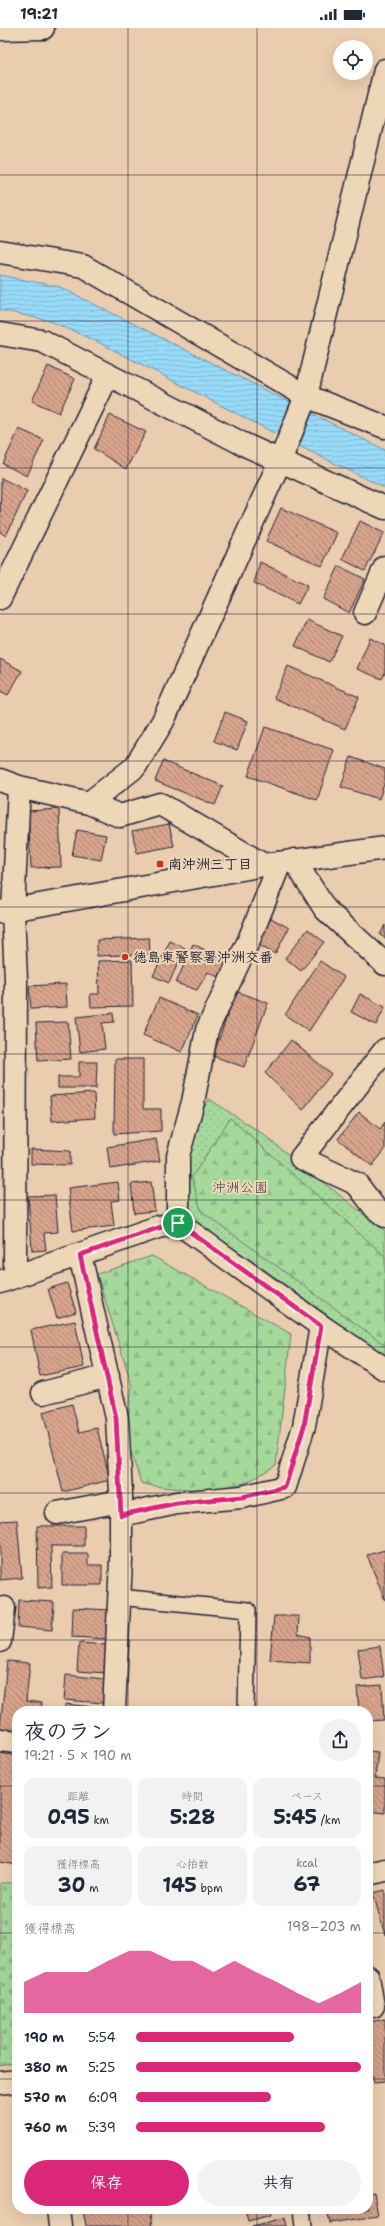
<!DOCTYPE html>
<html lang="ja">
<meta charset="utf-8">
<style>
:root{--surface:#fff;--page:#f2f2f3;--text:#1f2937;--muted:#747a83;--accent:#db2777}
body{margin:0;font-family:"Shantell Sans","Klee One",sans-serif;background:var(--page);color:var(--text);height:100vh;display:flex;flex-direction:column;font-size:15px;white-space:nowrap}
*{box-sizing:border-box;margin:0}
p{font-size:13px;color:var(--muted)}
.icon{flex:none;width:22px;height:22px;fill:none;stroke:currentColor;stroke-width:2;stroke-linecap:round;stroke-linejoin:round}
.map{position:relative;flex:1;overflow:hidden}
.details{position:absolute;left:12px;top:1678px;width:361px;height:508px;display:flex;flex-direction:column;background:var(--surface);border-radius:16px;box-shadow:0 4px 16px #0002}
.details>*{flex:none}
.buttons{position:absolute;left:333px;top:12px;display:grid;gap:8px}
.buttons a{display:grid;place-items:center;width:40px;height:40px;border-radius:50%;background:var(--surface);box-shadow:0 4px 16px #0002;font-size:20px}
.pin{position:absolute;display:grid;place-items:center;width:34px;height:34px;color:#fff;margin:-17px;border:2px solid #fff;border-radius:50%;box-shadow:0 1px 4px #0007}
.round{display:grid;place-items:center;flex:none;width:42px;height:42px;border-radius:21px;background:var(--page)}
.headline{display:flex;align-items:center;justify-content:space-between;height:68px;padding:0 12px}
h1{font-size:22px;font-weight:700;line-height:30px}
.stats{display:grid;grid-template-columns:repeat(3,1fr);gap:6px;height:68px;padding:4px 12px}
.stats div{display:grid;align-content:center;border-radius:10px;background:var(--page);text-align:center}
.stats b{font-size:20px;font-weight:700}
.stats small{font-size:11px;font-weight:400}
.stats p{font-size:11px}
.chart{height:112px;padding:8px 12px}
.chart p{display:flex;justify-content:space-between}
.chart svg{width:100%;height:72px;margin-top:4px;fill:var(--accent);opacity:.7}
.cta{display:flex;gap:8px;margin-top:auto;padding:8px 12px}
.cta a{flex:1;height:46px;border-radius:24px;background:var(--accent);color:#fff;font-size:16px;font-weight:700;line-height:46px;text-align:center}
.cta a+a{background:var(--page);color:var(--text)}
ul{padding:0 12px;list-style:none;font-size:13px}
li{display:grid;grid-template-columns:64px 48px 1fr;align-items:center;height:30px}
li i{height:10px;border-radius:5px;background:var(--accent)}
.status{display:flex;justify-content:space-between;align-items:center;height:28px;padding:0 20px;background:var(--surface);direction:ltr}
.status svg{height:11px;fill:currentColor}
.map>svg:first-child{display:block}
.grass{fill:url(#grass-dots);stroke:#647e6c}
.forest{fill:url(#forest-firs);stroke:#647e6c}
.cemetery{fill:url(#cemetery-stones);stroke:#647e6c}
.water{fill:url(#water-rules);stroke:#6891ad}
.building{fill:url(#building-back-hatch);stroke:#22223b}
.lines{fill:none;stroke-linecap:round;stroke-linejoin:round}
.lane-casing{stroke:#22223b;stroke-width:18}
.street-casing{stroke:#22223b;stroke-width:25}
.secondary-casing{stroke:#22223b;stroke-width:25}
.lane{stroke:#eed7b7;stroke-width:15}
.street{stroke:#eed7b7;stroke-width:22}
.secondary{stroke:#eed7b7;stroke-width:22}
.route-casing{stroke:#fff;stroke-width:8}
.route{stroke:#db2777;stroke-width:5}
.grid{fill:none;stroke:#22223b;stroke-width:1;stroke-opacity:0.55}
.poi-dot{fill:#c8321e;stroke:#eed7b7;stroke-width:1.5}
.labels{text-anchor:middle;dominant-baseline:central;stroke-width:4;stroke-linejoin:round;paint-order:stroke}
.poi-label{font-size:14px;font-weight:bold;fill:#22223b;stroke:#eed7b7;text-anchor:start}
.park-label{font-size:14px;fill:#3c474e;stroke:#eed7b7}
</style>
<div class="status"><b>19:21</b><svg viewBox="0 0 49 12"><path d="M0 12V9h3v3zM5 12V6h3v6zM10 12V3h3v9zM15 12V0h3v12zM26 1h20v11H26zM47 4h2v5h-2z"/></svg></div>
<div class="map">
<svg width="385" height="2198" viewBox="0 0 385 2198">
<defs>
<pattern id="grass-dots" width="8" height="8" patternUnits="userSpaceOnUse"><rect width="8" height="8" fill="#a5d99c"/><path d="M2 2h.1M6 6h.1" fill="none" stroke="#8eba87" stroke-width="1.8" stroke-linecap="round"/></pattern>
<pattern id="forest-firs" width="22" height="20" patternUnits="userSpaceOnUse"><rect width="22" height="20" fill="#a5d99c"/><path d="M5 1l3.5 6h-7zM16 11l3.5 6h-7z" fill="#8eba87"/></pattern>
<pattern id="cemetery-stones" width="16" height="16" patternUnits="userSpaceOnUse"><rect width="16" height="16" fill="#a5d99c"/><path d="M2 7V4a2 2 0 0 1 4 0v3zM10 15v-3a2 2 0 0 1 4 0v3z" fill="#8eba87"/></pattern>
<pattern id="water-rules" width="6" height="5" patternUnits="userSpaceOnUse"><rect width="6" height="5" fill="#97dbf9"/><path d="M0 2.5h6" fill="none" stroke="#82bcd6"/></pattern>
<pattern id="building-back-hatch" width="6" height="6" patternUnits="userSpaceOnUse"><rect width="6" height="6" fill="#d8a48c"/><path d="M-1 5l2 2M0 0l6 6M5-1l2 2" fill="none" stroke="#af8574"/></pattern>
</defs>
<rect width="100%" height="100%" fill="#eacdae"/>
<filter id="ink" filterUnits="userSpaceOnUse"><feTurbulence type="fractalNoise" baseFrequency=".025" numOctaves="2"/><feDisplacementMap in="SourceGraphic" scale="8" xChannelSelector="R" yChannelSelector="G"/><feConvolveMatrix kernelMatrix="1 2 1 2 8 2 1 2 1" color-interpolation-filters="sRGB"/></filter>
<g filter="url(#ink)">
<path class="grass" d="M209 1071 260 1104 385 1203V1329L247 1229 200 1199 188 1186 179 1124Z"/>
<path class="forest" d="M230 1090 385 1228V1317L201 1183 192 1149Z
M152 1228 291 1306 276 1437C266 1443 255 1451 244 1455 220 1464 164 1462 141 1455L126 1409 132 1358 97 1246Z"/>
<path class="cemetery" d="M0 1855H17V2034L0 2038Z"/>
<path class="water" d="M0 247 60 259 385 422V460L307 422 98 314 50 293 0 282Z"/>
<path class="building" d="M48 338 75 351 59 385 32 373Z
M110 387 146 404 126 441 94 421Z
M19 401 44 412 27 448 3 436Z
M1 450 27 463 6 508 0 504Z
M281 480 337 505 322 538 266 513Z
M360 493 384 505 365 543 342 531Z
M260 534 308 557 298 576 254 555Z
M339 538 365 551 349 585 323 571Z
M307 592 342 608 329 634 295 618Z
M370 610 385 617V645L382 651 357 641Z
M0 631 22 643 8 667 0 663Z
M288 638 359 669 345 701 274 670Z
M225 684 248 693 237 722 214 713Z
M265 699 334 722 317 772 248 748Z
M351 729 385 741V753L379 771 341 759Z
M163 733 223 758 215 777 155 753Z
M59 781 61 839 31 840 28 783Z
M169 796 174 818 137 825 132 803Z
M77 802 106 807 101 832 72 827Z
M271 890 289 900 275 926 257 916Z
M385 897V910L380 907Z
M308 901 324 914 301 943 285 930Z
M149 910 150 926 97 928V912Z
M170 913 185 920 169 955 153 948Z
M193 916 230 934 222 951 208 944 197 962 176 955Z
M132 932 133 978 91 979 90 966H99L98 933Z
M320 933 344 949 309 1003 285 987Z
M66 956 67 979 31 981 29 958Z
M236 963 268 975 244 1039 213 1028Z
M360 966 385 979 376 997 351 984Z
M159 970 198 987 182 1024 143 1007Z
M113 985 114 994 102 995 105 1021 80 1024 76 989Z
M68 994 71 1031 38 1033 36 995Z
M291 1012 331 1046 303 1082 265 1045Z
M115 1031H143V1081H161V1103L114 1106Z
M79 1034H97L96 1060H58V1049H79Z
M94 1065 95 1090 52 1093 50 1068Z
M359 1084 380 1101 385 1094V1122L372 1138 338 1111Z
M156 1111 160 1133 110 1141 107 1119Z
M31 1121 70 1123V1137L31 1136Z
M118 1154 120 1172 111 1173 114 1198 73 1203 68 1160Z
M151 1154 155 1183 134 1185 131 1156Z
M55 1167 58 1204 44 1205 46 1222 32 1223 28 1168Z
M67 1255 76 1284 57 1290 48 1261Z
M75 1293 84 1339 40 1348 31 1302Z
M72 1376 79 1404 97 1400 110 1452 63 1464 43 1384Z
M17 1492 22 1550 0 1552V1493Z
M37 1498H84V1518H51L52 1559 38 1560Z
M385 1522V1572L367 1527Z
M62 1526H88V1537H102V1557H62Z
M19 1572 54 1574 52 1602 18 1599Z
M73 1580 110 1582 107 1611 72 1609Z
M274 1588H299L298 1606 310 1609V1635L270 1632Z
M79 1615 108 1617 106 1645 77 1643Z
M380 1618 384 1649 362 1652 358 1621Z
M7 1633 30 1635 26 1673 42 1675 41 1683H17V1702L0 1700Z
M66 1647 105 1651 103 1675 64 1672Z
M382 1657 384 1692 368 1693V1683H359L357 1659Z
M65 1676 104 1680V1683H65Z
M368 1723 378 1724 375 1750 385 1751V1785L368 1783Z
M0 1725 17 1728V1837L0 1834Z
M385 1862V1907L373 1865Z
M385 1991V2054L374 2055 368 2026V1994Z
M374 2165 378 2188 330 2195 327 2183 368 2181V2166Z
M83 2181H149L152 2198H86Z
M245 2181H269L271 2187 248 2193Z
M285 2190 287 2198H252Z"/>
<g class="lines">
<defs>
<path id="lane" d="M119 1569 248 1582 246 1683
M302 2181 304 2198"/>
<path id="street" d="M0 1 43 0
M385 42 306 368 385 399
M0 224 83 238 306 368 280 433 163 693 135 739 89 775
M0 306 42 313 243 416 385 480
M0 570 108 347
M365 585 385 539
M0 752 19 759 89 775 120 788 160 776 264 837
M294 832 325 881 385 936
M385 1022 301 1130 357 1156 375 1180 385 1188
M178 1195V1128L193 1074 207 1002 249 912 280 835
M80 1227 117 1390 121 1465V1532L114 1683
M15 1249 16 952 13 883 19 759
M0 1254 158 1199 178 1195 321 1298 385 1341
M43 1365 108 1348
M57 1485 121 1473
M121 1487 177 1475 242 1469 285 1459 304 1398 321 1298
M0 1613 4 1580
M0 1712 17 1714
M368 1846 385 1842
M368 1949 373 1978
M0 2055 17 2053
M58 2181 60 2198"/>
<path id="secondary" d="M0 884 264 837 385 820"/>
</defs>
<use href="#lane" class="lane-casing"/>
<use href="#street" class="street-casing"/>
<use href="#secondary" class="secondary-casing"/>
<use href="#lane" class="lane"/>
<use href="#street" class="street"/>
<use href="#secondary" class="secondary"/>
</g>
</g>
<g class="lines" filter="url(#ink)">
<defs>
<path id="route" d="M178 1195 321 1298 304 1398 285 1459 242 1469 177 1475 121 1487 116 1390 80 1227 158 1200Z"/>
</defs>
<use href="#route" class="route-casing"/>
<use href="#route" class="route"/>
</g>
<path class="grid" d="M128 0V1683M257 0V1683M0 147H385M0 293H385M0 440H385M0 586H385M0 733H385M0 879H385M0 1026H385M0 1172H385M0 1319H385M0 1465H385M0 1612H385M0 1758H17M368 1758H385M0 1905H17M368 1905H385M0 2051H17M368 2051H385M128 2181V2198M257 2181V2198"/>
<g class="poi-dot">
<rect x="156" y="832" width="8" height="8" rx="2"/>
<circle cx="125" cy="929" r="4"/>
</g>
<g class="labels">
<g class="poi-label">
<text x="168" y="836">南沖洲三丁目</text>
<text x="133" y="929">徳島東警察署沖洲交番</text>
</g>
<g class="park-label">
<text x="240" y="1159">沖洲公園</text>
</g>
</g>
</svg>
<div class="buttons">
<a><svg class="icon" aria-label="locate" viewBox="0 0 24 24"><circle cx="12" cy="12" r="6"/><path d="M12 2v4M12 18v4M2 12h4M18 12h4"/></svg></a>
</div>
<div class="pin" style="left:178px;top:1195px;background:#1e9e55"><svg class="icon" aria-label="arrive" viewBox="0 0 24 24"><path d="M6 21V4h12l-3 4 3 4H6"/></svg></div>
<section class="details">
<div class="headline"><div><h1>夜のラン</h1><p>19:21 · 5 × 190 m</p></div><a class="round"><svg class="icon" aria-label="share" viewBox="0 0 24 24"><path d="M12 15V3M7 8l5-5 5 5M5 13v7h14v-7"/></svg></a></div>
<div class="stats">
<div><p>距離</p><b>0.95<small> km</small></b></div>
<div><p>時間</p><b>5:28</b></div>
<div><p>ペース</p><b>5:45<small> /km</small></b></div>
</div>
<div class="stats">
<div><p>獲得標高</p><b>30<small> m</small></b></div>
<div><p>心拍数</p><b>145<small> bpm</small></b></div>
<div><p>kcal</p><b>67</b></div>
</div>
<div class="chart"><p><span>獲得標高</span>198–203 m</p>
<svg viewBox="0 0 160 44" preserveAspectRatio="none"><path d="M0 44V25L10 19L20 19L30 19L40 12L50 6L60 6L70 12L80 12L90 19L100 12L110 19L120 25L130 32L140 38L150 32L160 25V44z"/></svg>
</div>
<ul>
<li><b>190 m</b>5:54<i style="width:70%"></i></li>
<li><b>380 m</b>5:25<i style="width:100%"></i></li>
<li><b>570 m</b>6:09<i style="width:60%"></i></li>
<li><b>760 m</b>5:39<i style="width:84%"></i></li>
</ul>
<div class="cta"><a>保存</a><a>共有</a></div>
</section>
</div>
